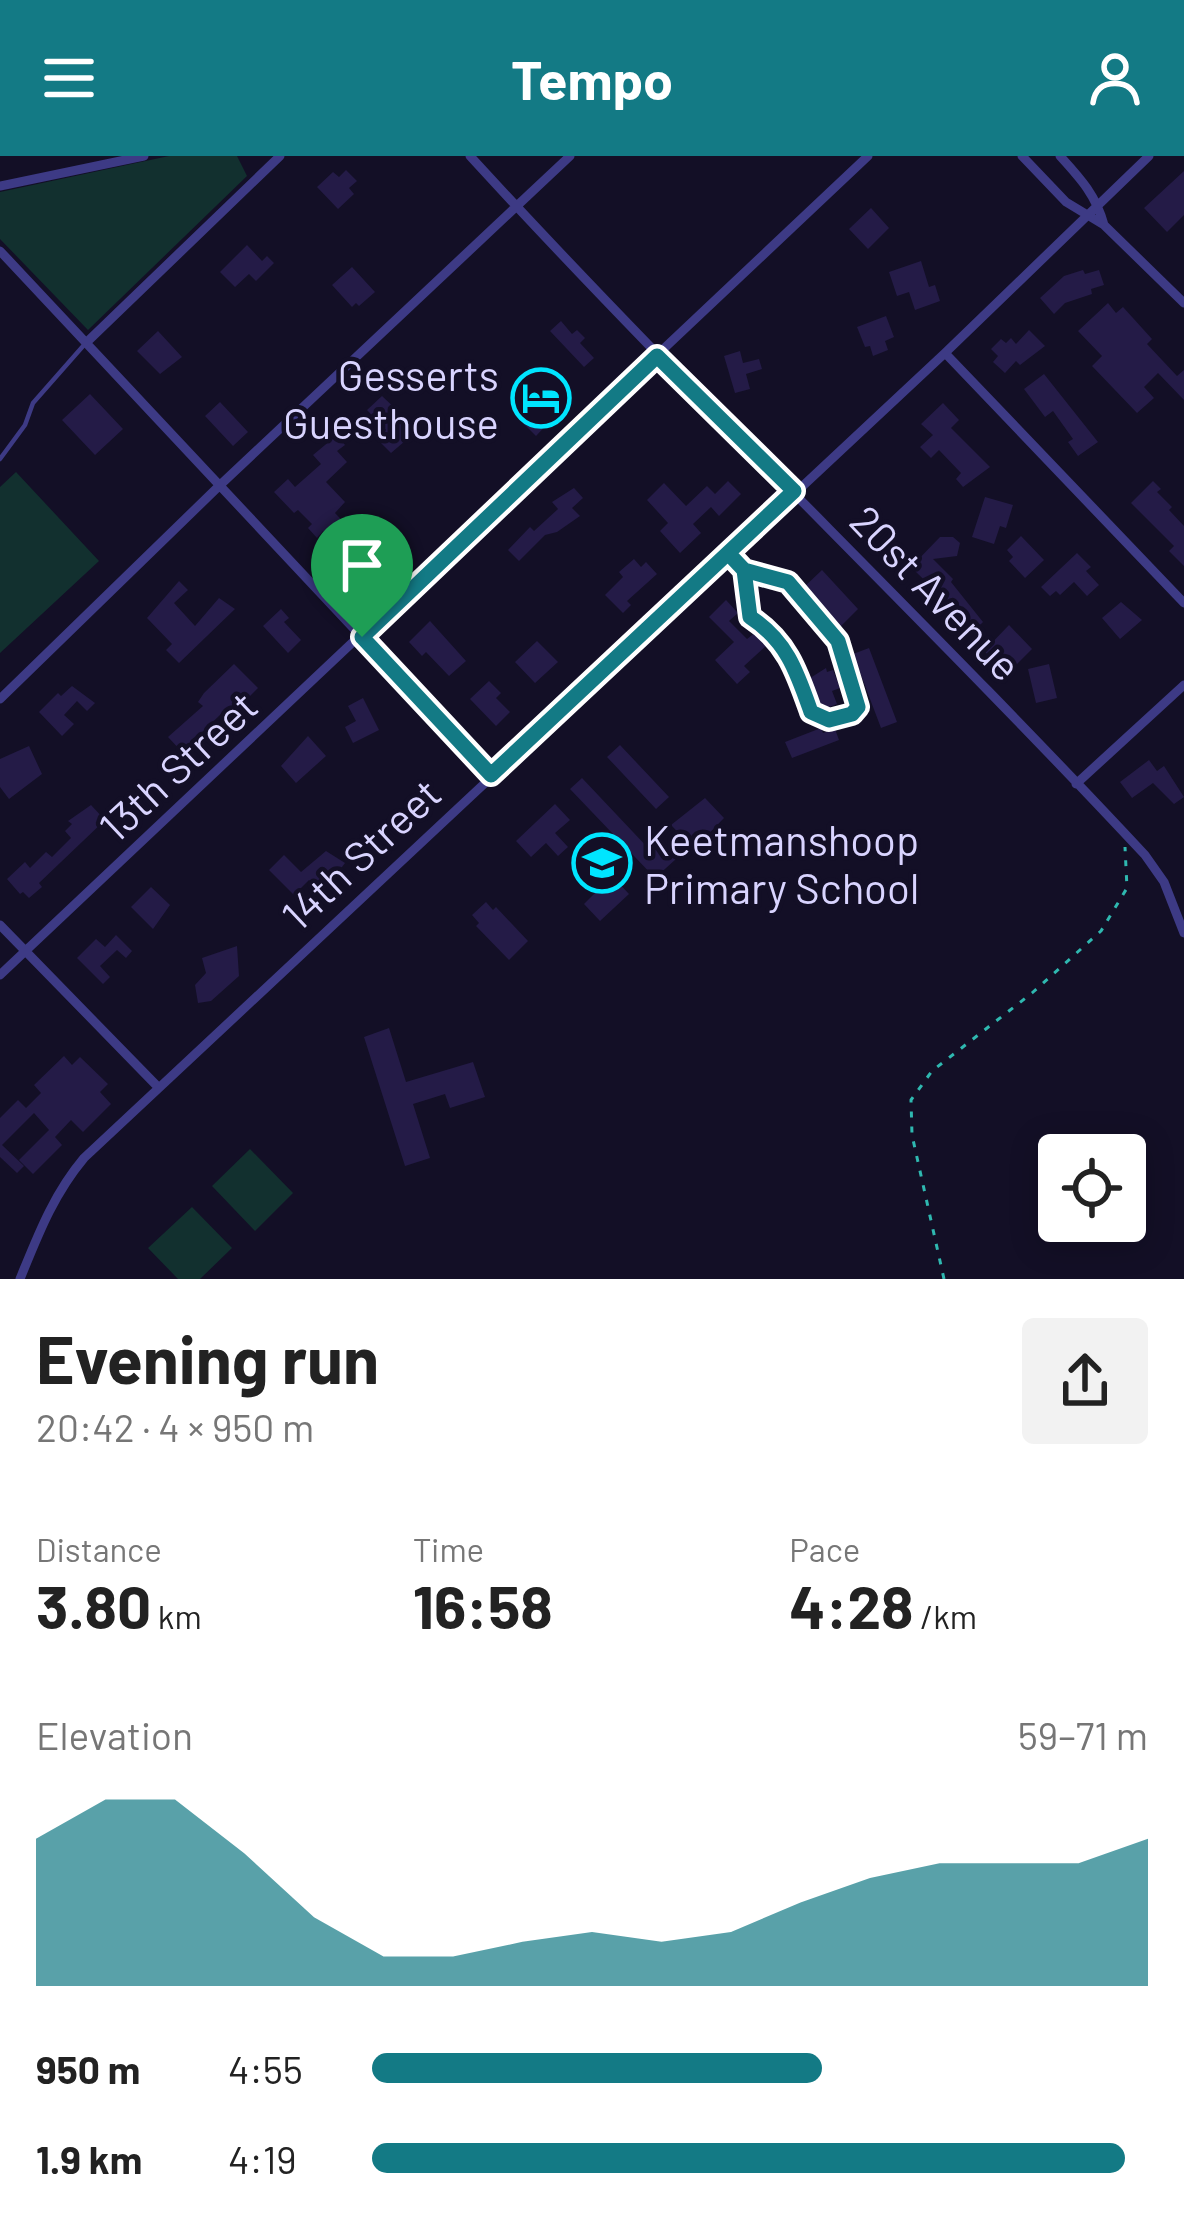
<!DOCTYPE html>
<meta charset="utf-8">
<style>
:root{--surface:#fff;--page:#f2f2f2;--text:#222;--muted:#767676;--accent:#137a85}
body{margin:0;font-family:Barlow,sans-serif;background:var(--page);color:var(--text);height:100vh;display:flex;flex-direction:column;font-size:45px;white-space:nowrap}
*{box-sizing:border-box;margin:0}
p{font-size:39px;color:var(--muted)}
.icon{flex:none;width:66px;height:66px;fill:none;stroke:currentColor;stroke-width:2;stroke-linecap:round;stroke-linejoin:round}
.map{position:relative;height:1123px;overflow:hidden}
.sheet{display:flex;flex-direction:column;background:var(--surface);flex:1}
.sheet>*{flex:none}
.buttons{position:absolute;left:1038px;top:978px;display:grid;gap:24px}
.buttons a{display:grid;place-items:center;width:108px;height:108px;border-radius:12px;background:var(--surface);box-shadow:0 6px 30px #0003;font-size:60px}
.pin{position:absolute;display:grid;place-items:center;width:102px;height:102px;color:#fff;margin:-123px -51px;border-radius:50% 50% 50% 0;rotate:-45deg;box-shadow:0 0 12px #0007}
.pin .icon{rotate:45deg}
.round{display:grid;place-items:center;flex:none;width:126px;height:126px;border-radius:12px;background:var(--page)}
.overview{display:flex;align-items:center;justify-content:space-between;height:204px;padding:0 36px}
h1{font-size:66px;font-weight:700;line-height:90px}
.stats{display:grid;grid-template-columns:repeat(3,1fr);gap:18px;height:204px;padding:12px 36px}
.stats div{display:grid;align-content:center}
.stats b{font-size:60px;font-weight:700}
.stats small{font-size:33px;font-weight:400}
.stats p{font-size:33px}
.chart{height:336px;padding:24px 36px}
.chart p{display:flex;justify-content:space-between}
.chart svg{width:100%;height:216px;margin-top:12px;fill:var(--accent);opacity:.7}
ul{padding:0 36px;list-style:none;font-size:39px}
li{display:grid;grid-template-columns:192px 144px 1fr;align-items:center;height:90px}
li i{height:30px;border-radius:15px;background:var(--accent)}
header{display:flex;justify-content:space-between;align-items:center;height:156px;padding:0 36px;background:var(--accent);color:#fff;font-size:54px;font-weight:700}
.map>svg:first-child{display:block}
.green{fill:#12302f}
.building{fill:#241b47}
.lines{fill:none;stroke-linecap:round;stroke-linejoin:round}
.path{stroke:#2fb8b0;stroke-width:3;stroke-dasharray:6 9;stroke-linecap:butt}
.lane{stroke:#3d3a85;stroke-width:4.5}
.street{stroke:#3d3a85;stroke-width:9}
.route-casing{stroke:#fff;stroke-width:24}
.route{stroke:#137a85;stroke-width:15}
.labels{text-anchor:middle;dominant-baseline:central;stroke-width:9;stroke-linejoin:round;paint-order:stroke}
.poi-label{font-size:42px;fill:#d9d4ff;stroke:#130f26;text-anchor:end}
.street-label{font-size:42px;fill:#d9d4ff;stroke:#130f26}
</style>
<header><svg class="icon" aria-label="menu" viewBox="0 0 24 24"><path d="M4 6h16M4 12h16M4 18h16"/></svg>Tempo<svg class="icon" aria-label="person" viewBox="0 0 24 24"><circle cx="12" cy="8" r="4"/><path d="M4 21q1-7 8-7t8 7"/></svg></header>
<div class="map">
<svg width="1184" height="1123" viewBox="0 0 1184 1123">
<rect width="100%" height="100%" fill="#130f26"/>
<path class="green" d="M169 0H237L247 20 88 174 0 83V36Z
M16 316 99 405 0 497V331Z
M250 993 293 1037 255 1075 212 1030Z
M192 1051 232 1092 200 1123H178L148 1092Z"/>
<path class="building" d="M346 14 357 25 349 32 354 38 338 53 317 31 333 16 339 21Z
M1184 15V59L1167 76 1144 52Z
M871 52 889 72 868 93 849 73Z
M247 89 262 105 267 100 274 107 256 125 249 118 235 131 220 116Z
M921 105 929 131 935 129 940 145 915 154 909 136 897 140 889 116Z
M352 111 375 136 359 150 356 147 352 151 332 129Z
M1083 114 1085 118 1099 114 1104 129 1091 133 1092 138 1065 147 1054 158 1040 142 1064 120Z
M1108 147 1116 157 1123 151 1152 183 1147 188 1177 220 1184 214V244L1158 217 1144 231 1154 242 1137 257 1092 210 1102 200 1078 175Z
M886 160 894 181 885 185 888 194 873 200 870 190 865 191 857 171Z
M561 165 572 178 577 174 585 182 580 187 594 202 584 211 550 175Z
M1029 174 1045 190 1020 209 1016 205 1005 217 993 206 998 200 991 193 1001 183 1006 187 1011 182 1016 188Z
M158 175 182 201 160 218 137 195Z
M740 195 743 207 759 203 762 213 746 218 750 233 735 237 724 200Z
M1044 218 1098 286 1078 300 1068 286 1073 283 1053 255 1045 261 1024 233Z
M540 221 561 243 547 257 553 262 536 280 520 264 532 252 524 244Z
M90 238 123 273 95 299 62 264Z
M382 240 418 274 391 297 377 283 386 274 367 254Z
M220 246 248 276 233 290 205 260Z
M943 247 959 264 951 272 990 311 963 331 956 323 961 317 939 294 931 302 920 291 933 279 921 268Z
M337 279 345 289 337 295 347 306 326 326 345 346 335 357 357 380 352 384 364 397 361 400 377 417 364 430 338 403 344 397 323 375 317 382 308 372 312 368 298 354 294 357 274 336 288 323 295 331 321 308 313 299Z
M728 325 741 338 719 360 711 351 693 368 701 377 680 397 660 375 668 367 647 344 664 327 686 350 707 330 715 338Z
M1153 325 1161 333 1157 336 1172 351 1169 354 1184 370V410L1169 395 1174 390 1131 347Z
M574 332 583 342 572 352 580 360 557 376 545 379 519 405 508 394 530 371 534 375 558 353 552 346Z
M985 341 1013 349 1006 372 1000 370 994 388 972 381Z
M1021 380 1044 404 1025 422 1009 405 1013 401 1007 394Z
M940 381H953L960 387 957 400 933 403 953 423 951 426 983 466 975 474 911 411Z
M1077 397 1091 411 1086 415 1099 429 1087 440 1074 426 1060 439 1056 435 1050 440 1041 431Z
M634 403 641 411 646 406 657 418 627 445 631 449 623 457 605 439 623 421 619 416Z
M822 414 858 453 837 474 803 432Z
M179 425 188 434 174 447 195 470 219 442 235 453 179 507 166 494 172 488 147 462Z
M726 444 738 457 729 465 747 483 756 476 768 488 744 510 750 516 737 528 715 504 734 486 709 461Z
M1121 446 1142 464 1120 483 1102 462Z
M281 453 289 462 284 466 301 484 288 497 263 470Z
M430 465 466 505 449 520 426 496 422 500 409 486Z
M1009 469 1032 493 1007 518 984 495Z
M537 485 558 506 535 527 515 506Z
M869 492 897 566 881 572 853 498Z
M234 508 258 532 228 562 223 556 182 596 168 581 203 550 198 546 204 537Z
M1049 508 1057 542 1036 547 1028 513Z
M826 512 827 516 833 514 840 532 832 535 837 548 822 554 807 524Z
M489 525 501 537 496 542 510 556 496 570 470 543Z
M72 530 95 547 87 555 77 545 64 559 74 568 62 580 39 556 58 537 61 540Z
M363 542 379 574 353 587 345 571 356 565 348 550Z
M821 572 823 577 835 573 839 584 792 602 785 586Z
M308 580 326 600 296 627 281 610Z
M620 589 669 641 656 653 607 601Z
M29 590 42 618 9 643 0 631V603Z
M1149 604 1157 615 1164 610 1184 641 1174 648 1153 627 1132 642 1120 626Z
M582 622 650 694 660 685 676 703 655 722 570 633Z
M705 642 724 662 694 693 671 669Z
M555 648 570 664 555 677 568 691 558 700 546 687 531 701 516 685Z
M91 649 105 664 39 727 42 731 29 742 23 736 20 738 7 723 25 706 30 712 46 696 52 701 71 682 65 675 72 668 68 665Z
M326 695 345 707 339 715 334 714 315 730 309 724 294 739 269 714 284 699 301 716Z
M612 720 629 738 600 765 584 748Z
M151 731 170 749 153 773 131 751Z
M486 746 493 754 496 751 528 785 509 804 476 770 479 767 472 759Z
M116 779 132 795 126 802 117 794 100 810 110 821 103 828 77 802 96 783 105 791Z
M237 790 239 820 211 845 198 847 195 829 206 817 202 802Z
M389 872 406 926 473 906 485 941 450 952 445 938 413 948 430 1002 405 1010 364 881Z
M64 900 72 909 80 901 108 928 100 936 111 948 83 976 71 964 55 981 62 989 33 1018 19 1004 49 974 34 957 2 989 24 1010 17 1017 0 1001V962L18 944 26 952 41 937 34 929Z"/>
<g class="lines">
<path class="path" d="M944 1123 912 979 911 944 932 915 1032 837 1101 775 1127 732 1125 691"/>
<path class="lane" d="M0 303 25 269 33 247 84 189
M732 401C751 422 772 414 790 429 822 454 856 510 858 551L852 558 829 564 811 556C797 516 787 485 750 461L744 414"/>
<path class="street" d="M470 0C689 239 924 462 1145 699L1164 726 1184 777
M1022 0 1066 46 1104 69 1184 147
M1060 0C1080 22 1096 39 1104 69
M0 30 144 0
M0 95 491 619
M88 185 280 0
M945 197 1184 447
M0 543 218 331 570 0
M1076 628 1184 529
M0 769 158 931
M0 819 868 0
M20 1123C38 1079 53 1039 84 1002L945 197 1149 0"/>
</g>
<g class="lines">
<defs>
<path id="route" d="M362 481 491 619 728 397 744 414 788 426 838 485 858 551 852 558 829 564 811 556C797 516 787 485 750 461L744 414 728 397 794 335 657 200 362 481"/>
</defs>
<use href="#route" class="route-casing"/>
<use href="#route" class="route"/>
</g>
<defs>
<symbol id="hotel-ring" viewBox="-11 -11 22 22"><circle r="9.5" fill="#130f26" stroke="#00e5ff" stroke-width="1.5"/><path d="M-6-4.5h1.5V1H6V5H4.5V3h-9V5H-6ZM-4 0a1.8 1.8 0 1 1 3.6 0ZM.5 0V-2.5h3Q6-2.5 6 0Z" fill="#00e5ff"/></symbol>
<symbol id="school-ring" viewBox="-11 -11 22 22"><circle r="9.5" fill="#130f26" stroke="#00e5ff" stroke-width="1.5"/><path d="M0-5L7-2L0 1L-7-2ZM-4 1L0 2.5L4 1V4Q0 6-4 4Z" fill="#00e5ff"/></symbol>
</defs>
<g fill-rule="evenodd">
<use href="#hotel-ring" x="508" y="209" width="66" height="66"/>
<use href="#school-ring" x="569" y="674" width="66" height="66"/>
</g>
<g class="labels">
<g class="poi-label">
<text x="499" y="218">Gesserts<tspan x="499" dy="48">Guesthouse</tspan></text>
<text x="644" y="683" text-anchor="start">Keetmanshoop<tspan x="644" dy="48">Primary School</tspan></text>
</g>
<g class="street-label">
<text transform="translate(937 436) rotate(46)">20st Avenue</text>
<text transform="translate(177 609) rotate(-43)">13th Street</text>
<text transform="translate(360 697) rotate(-43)">14th Street</text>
</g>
</g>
</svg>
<div class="buttons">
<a><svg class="icon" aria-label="locate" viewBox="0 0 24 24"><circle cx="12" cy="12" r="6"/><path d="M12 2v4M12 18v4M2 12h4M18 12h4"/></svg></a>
</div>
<div class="pin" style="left:362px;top:481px;background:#1e9e55"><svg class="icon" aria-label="arrive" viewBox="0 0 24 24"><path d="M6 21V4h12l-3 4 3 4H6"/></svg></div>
</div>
<section class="sheet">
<div class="overview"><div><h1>Evening run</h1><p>20:42 · 4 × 950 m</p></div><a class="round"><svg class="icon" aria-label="share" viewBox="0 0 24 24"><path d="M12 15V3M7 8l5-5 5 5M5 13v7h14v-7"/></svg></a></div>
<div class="stats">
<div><p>Distance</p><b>3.80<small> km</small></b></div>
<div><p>Time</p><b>16:58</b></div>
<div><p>Pace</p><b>4:28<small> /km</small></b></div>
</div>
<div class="chart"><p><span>Elevation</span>59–71 m</p>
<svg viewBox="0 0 160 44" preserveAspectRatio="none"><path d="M0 44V14L10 6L20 6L30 17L40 30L50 38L60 38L70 35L80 33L90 35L100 33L110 27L120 22L130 19L140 19L150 19L160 14V44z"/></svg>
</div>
<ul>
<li><b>950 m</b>4:55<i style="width:58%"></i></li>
<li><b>1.9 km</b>4:19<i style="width:97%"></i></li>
</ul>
</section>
